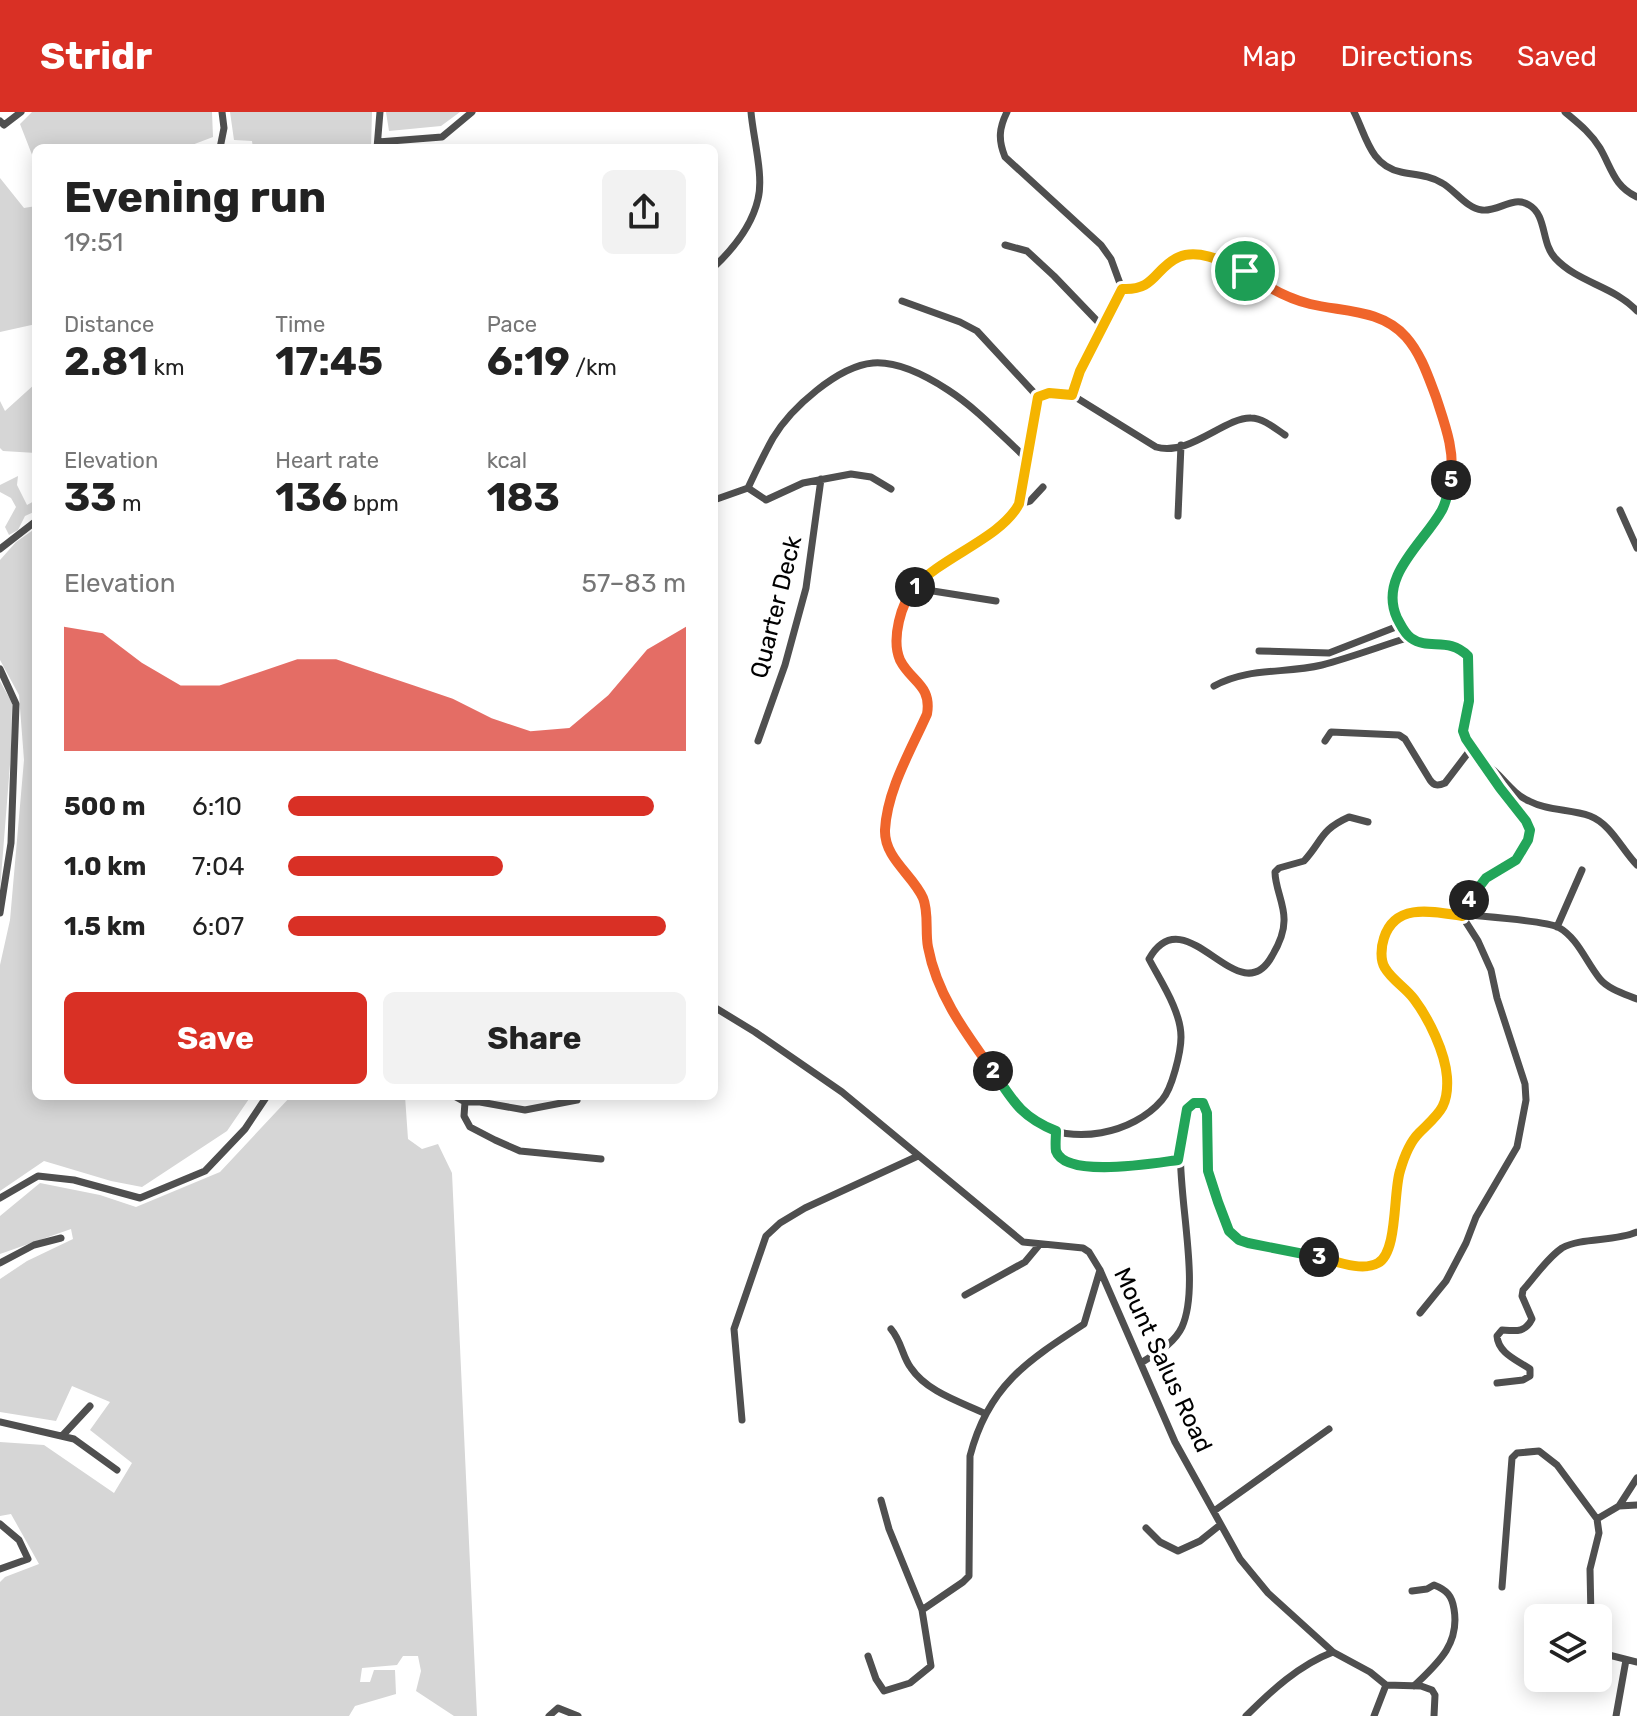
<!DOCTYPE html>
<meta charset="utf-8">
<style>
:root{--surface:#fff;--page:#f2f2f2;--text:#222;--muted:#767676;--accent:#d93025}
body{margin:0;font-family:Rubik,sans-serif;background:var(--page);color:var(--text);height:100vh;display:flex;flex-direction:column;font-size:30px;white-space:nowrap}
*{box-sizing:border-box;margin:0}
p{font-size:26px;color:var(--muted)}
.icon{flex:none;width:44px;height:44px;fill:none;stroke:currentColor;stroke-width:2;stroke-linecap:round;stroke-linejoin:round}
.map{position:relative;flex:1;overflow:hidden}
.sheet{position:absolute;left:32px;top:32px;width:686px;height:956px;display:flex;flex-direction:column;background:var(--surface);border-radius:12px;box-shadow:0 4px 20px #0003}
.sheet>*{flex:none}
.fabs{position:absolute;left:1524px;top:1492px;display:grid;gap:16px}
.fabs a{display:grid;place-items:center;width:88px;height:88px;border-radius:12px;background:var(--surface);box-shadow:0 4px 20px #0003;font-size:40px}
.pin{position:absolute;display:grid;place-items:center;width:68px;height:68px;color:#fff;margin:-34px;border:4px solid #fff;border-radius:50%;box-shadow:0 2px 8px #0007}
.km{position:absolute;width:40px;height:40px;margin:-20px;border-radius:50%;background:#222;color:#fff;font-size:22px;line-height:40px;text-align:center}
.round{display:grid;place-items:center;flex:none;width:84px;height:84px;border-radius:12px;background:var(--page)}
.summary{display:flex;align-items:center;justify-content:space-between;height:136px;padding:0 32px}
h1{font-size:44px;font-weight:700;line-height:60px}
.metrics{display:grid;grid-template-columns:repeat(3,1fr);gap:12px;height:136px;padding:8px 32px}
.metrics div{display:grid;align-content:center}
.metrics b{font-size:40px;font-weight:700}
.metrics small{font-size:22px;font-weight:400}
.metrics p{font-size:22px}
.chart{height:224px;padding:16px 32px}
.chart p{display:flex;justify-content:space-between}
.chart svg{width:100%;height:144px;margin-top:8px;fill:var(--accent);opacity:.7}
.button{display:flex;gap:16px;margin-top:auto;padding:16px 32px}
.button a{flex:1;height:92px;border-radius:12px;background:var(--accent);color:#fff;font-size:32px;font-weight:700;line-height:92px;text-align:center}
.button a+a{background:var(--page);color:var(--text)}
ul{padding:0 32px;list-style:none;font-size:26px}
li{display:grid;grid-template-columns:128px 96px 1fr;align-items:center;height:60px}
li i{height:20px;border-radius:10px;background:var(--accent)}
header{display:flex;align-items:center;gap:48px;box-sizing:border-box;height:112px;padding:0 40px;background:var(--accent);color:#fff}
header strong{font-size:38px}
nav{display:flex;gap:44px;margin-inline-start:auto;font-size:28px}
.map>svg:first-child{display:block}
.green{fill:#d6d6d6}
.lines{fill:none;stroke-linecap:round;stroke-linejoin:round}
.street{stroke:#4f4f4f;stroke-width:7}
.split-1-casing{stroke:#fff;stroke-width:16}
.split-2-casing{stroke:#fff;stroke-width:16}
.split-3-casing{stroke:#fff;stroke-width:16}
.split-4-casing{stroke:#fff;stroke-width:16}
.split-5-casing{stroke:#fff;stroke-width:16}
.split-6-casing{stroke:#fff;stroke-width:16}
.split-1{stroke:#f5b400;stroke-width:10}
.split-2{stroke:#f0652b;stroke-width:10}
.split-3{stroke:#22a559;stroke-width:10}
.split-4{stroke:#f5b400;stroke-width:10}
.split-5{stroke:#22a559;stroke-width:10}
.split-6{stroke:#f0652b;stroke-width:10}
.labels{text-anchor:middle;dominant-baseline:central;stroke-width:8;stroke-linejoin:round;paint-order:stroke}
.street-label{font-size:24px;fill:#000;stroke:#fff}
</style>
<header>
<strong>Stridr</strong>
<nav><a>Map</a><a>Directions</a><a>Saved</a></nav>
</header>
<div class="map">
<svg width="1637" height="1604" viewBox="0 0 1637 1604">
<rect width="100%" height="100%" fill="#fff"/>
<path class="green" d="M32 0H212L213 25 184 36H36V53L20 12Z
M230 0H372L371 36 304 34 302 36H253L252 29 234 28Z
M386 0H460L441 14 389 19Z
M0 66 24 96 36 94V212L0 220Z
M36 271V341L3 339 0 336V289L5 299Z
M18 364 17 373 27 393 36 388V399L25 404 18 418 9 423 5 415 16 395 11 386 0 380V373Z
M36 416V984H251L227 1019 142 1075 111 1069 44 1049 0 1079V853L10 808 24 648 19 583 0 548V448L16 430Z
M0 569 12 591 11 640 0 778Z
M291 984H405L408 1027 422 1037 438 1032 452 1061 477 1604H454L416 1579 421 1559 418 1544H403L397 1553 362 1556 360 1570H370L374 1558H395L396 1582 355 1594 349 1604H0V1470L5 1465 39 1452 11 1402 0 1404V1330L44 1333 114 1381 132 1351 90 1318 110 1290 72 1274 56 1309 0 1300V1167L27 1149 73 1127 71 1117 0 1142V1104L40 1071 100 1083 136 1095 220 1060Z"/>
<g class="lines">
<path class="street" d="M1007 0C999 16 998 28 1005 45L1101 133 1111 147 1122 177 1080 259 1072 283
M1354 0C1366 23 1370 54 1401 60 1415 63 1429 63 1442 71 1455 78 1466 96 1482 98 1499 100 1513 83 1529 93 1547 103 1541 131 1555 146 1578 171 1614 174 1637 199
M1565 0C1578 11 1591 21 1600 36 1612 57 1614 74 1637 85
M0 9 4 13 21 0
M378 30 442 25 472 0
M220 36 224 16 222 0
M377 36 380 0
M1005 133 1027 139 1054 164 1102 214
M714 155C733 137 752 114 758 87 764 64 753 25 751 0
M1122 177C1162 180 1162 136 1201 143 1216 146 1233 151 1246 159 1260 168 1271 179 1287 185 1319 197 1358 193 1387 210 1420 229 1446 299 1452 336 1455 354 1451 380 1443 396 1429 426 1383 459 1393 496 1406 548 1441 517 1468 544L1469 589 1463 619 1466 627C1481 656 1507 680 1525 708 1533 720 1526 737 1517 747 1509 756 1493 759 1485 767 1476 777 1465 791 1462 804L1478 829 1491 858 1497 886 1525 972 1526 988 1517 1035 1476 1105 1466 1131 1446 1169 1420 1201
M902 189 960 210 977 219 1038 285
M1285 323C1276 317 1263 306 1251 306 1225 305 1189 345 1156 335L1072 283 1049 281 1038 285 1019 392C1010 408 999 415 984 424 947 448 907 467 898 514 890 558 933 566 927 602 912 637 873 703 890 739 898 755 920 773 924 789 928 802 926 818 927 831 929 844 933 860 938 872 948 898 1012 996 1034 1010 1072 1034 1133 1022 1162 988 1172 977 1181 940 1181 925 1181 899 1161 870 1149 847 1186 782 1239 904 1272 844 1278 834 1284 820 1284 809 1285 793 1275 776 1275 760L1279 756 1304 749C1323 728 1320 718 1349 705L1368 710
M891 377 871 365 851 362 803 371 766 388 748 376C756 359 764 342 773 326 791 296 838 254 873 251 898 249 928 265 948 278 976 296 1001 323 1026 346
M714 388 748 376
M1019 392 1030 389 1043 375
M1620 398 1637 436
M1178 404 1181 333
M0 437 36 409
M914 476 996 489
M1259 539 1329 541 1401 513
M0 557 16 592 11 731 0 801
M1214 574C1248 555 1285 562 1322 553 1352 545 1381 534 1410 525
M758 629 785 553 806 476 821 367
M1325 629 1331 620 1399 623 1405 627 1430 668C1434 674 1438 674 1445 671L1471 637
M1487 653C1502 663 1511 681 1529 689 1548 699 1570 697 1590 704 1611 712 1622 738 1637 753
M1557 815 1582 758
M714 895 755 920 842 980 1023 1130 1083 1136 1089 1140 1100 1158 1175 1330 1240 1447 1268 1481 1333 1540 1370 1560 1386 1573 1421 1574 1432 1578 1435 1583 1434 1604
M454 984 465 990H480L525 998 577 988
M465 990 464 1004 470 1015 495 1028 520 1039 601 1047
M1056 1019C1056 1025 1055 1033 1056 1039 1066 1068 1156 1051 1178 1048
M0 1086 38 1064 74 1068 140 1086 205 1059 245 1017 267 984
M0 1151 34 1133 61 1126
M965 1183 1025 1150 1040 1132
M891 1217C902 1230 902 1244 911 1256 927 1280 961 1290 986 1302
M1141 1251C1156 1241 1174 1232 1182 1215 1207 1159 1158 1024 1194 991H1203L1207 1001 1208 1059 1218 1090 1229 1119 1239 1128 1248 1131 1356 1153 1377 1152 1383 1147 1391 1133C1394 1102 1392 1067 1407 1038 1423 1006 1448 1012 1447 967 1446 944 1428 906 1415 888 1405 874 1384 863 1382 845 1380 829 1388 805 1406 801 1422 798 1545 808 1558 815 1578 826 1586 850 1600 867 1608 877 1625 882 1637 887
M1497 1271 1523 1268 1530 1264V1257C1517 1248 1498 1241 1497 1224L1502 1218C1516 1219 1525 1221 1532 1207L1522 1184 1523 1178C1535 1165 1547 1146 1562 1136 1582 1125 1615 1130 1637 1120
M742 1308 734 1217 766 1124 780 1111 805 1096 918 1044
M0 1310 74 1327 117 1358
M62 1324 90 1294
M1619 1394 1637 1366
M1214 1399 1329 1317
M1597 1407 1619 1394 1637 1393
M0 1412 19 1428 28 1447 0 1457
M1146 1416 1160 1430 1178 1439 1200 1429 1220 1413
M1502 1475 1512 1346 1517 1341 1539 1339 1557 1353 1597 1407 1599 1421 1590 1457 1591 1506
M1412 1479 1427 1477 1434 1473C1447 1478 1452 1484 1454 1497 1460 1532 1438 1551 1414 1574
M922 1498 963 1470 969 1464 970 1344C988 1274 1027 1249 1084 1212L1100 1158
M1598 1537 1601 1541 1637 1550
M868 1544 876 1567 884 1579 910 1571 931 1554 922 1498 889 1417 881 1388
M549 1604 558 1596 578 1604
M1246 1604C1271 1579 1299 1553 1333 1540
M1374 1604 1386 1573
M1616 1604 1626 1548"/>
</g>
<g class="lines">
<defs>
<path id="split-1" d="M915 475C943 444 1001 426 1019 392L1038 285 1049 281 1072 283 1080 259 1122 177C1156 179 1154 156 1179 145 1199 136 1227 151 1245 159"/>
<path id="split-2" d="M915 475C901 491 891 527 900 548 911 570 932 573 927 602 911 638 887 678 885 718 884 746 913 763 923 786 929 800 925 820 928 835 937 883 965 920 993 959"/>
<path id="split-3" d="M993 959C1013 989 1021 1005 1056 1019 1056 1025 1055 1033 1056 1039 1066 1067 1155 1051 1178 1048L1187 997 1194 991H1203L1207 1001 1208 1059 1218 1090 1229 1119 1239 1128 1248 1131 1319 1145"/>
<path id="split-4" d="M1319 1145C1335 1149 1362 1160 1378 1151 1398 1140 1393 1081 1400 1059 1404 1045 1409 1031 1419 1021 1438 1002 1449 996 1447 965 1445 940 1429 907 1414 887 1406 876 1392 868 1385 856 1380 848 1381 835 1384 826 1395 791 1431 799 1462 804L1469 788"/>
<path id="split-5" d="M1451 368C1448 378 1447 389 1442 398 1424 431 1378 464 1397 506 1401 513 1404 521 1411 526 1429 539 1448 524 1468 544L1469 589 1463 619 1466 627 1500 676 1526 709 1530 718 1528 728 1516 748 1486 766 1469 788"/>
<path id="split-6" d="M1245 159C1265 174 1285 186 1310 192 1343 200 1381 197 1406 225 1421 242 1428 264 1436 285 1445 313 1455 338 1451 368"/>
</defs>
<use href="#split-1" class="split-1-casing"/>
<use href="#split-2" class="split-2-casing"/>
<use href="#split-3" class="split-3-casing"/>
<use href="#split-4" class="split-4-casing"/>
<use href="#split-5" class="split-5-casing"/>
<use href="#split-6" class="split-6-casing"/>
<use href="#split-1" class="split-1"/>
<use href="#split-2" class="split-2"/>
<use href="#split-3" class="split-3"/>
<use href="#split-4" class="split-4"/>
<use href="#split-5" class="split-5"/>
<use href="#split-6" class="split-6"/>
</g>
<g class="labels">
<g class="street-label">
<text transform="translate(776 495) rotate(-76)">Quarter Deck</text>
<text transform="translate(1163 1248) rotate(65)">Mount Salus Road</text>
</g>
</g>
</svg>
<div class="fabs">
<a><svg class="icon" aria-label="layers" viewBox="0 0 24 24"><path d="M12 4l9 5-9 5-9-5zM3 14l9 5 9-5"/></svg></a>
</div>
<div class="pin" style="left:1245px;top:159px;background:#1e9e55"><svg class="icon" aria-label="arrive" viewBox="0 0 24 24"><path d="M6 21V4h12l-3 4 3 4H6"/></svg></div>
<b class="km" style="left:915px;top:475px">1</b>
<b class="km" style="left:993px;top:959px">2</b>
<b class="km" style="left:1319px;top:1145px">3</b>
<b class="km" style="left:1469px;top:788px">4</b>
<b class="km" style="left:1451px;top:368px">5</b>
<section class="sheet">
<div class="summary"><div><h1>Evening run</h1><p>19:51</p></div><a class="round"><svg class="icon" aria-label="share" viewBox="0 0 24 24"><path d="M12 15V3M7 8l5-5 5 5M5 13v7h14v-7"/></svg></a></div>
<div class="metrics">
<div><p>Distance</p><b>2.81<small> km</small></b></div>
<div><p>Time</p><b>17:45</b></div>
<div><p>Pace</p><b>6:19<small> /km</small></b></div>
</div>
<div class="metrics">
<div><p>Elevation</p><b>33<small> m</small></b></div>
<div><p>Heart rate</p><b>136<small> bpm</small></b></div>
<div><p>kcal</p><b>183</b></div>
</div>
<div class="chart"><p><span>Elevation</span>57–83 m</p>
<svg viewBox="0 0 160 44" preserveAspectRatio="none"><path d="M0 44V6L10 8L20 17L30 24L40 24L50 20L60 16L70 16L80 20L90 24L100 28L110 34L120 38L130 37L140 27L150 13L160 6V44z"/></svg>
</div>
<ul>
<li><b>500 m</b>6:10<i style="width:92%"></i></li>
<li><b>1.0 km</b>7:04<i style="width:54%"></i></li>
<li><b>1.5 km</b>6:07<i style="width:95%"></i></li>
</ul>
<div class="button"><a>Save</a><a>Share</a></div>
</section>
</div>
